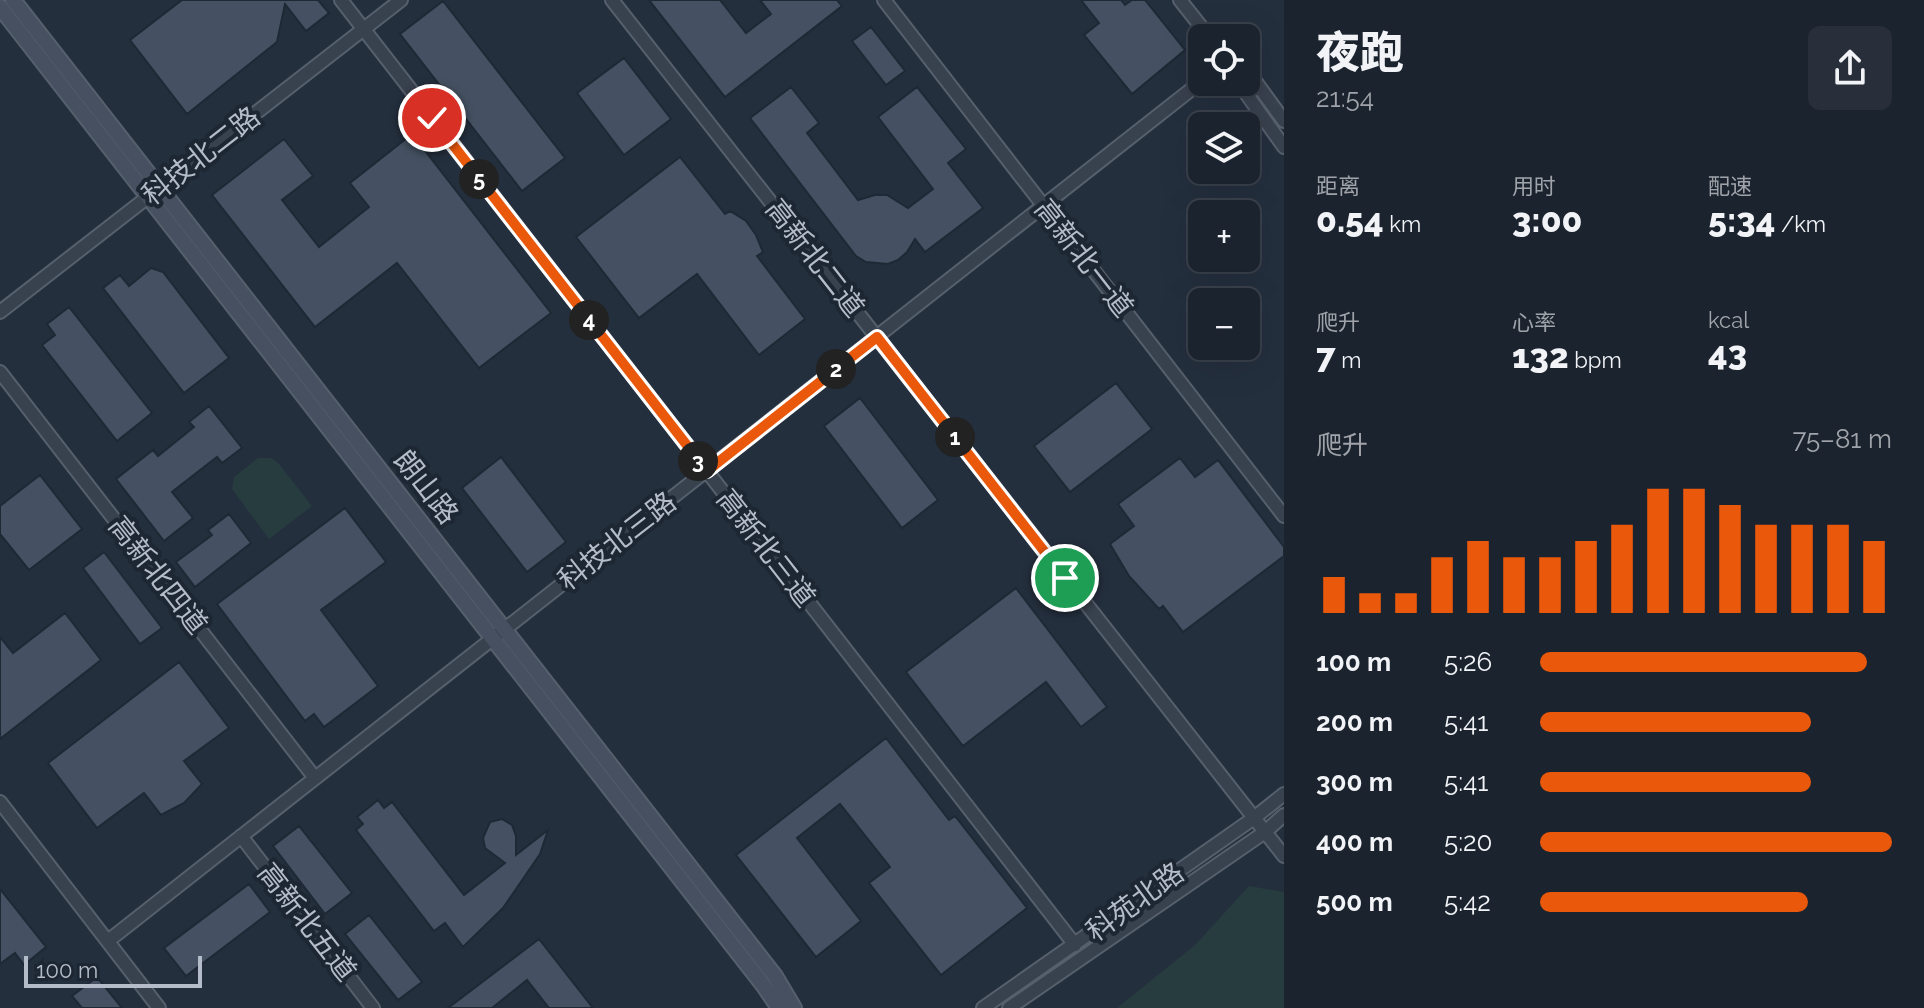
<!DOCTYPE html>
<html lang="zh">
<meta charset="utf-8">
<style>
:root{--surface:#1b232e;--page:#282f3a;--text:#f1f3f6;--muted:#a0a4aa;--line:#39404a;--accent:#ea580c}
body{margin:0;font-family:Raleway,"Noto Sans SC",sans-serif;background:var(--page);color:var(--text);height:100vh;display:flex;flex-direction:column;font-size:30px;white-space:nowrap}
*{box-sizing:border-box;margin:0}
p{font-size:26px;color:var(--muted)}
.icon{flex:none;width:44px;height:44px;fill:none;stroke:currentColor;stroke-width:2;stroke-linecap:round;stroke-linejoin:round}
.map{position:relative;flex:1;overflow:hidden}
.details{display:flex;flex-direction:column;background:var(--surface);width:640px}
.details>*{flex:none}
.tools{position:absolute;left:1188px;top:24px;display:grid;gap:16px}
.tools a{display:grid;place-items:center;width:72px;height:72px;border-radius:12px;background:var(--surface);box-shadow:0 8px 32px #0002,0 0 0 2px var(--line);font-size:40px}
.scale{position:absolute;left:24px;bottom:20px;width:178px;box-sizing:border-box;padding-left:8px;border:4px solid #b4bcc9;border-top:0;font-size:22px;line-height:28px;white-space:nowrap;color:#b4bcc9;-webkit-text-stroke:6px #1d2633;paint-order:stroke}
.pin{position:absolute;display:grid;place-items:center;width:68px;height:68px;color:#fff;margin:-34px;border:4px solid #fff;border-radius:50%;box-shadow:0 2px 8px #0007}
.km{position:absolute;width:40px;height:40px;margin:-20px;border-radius:50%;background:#222;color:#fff;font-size:22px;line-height:40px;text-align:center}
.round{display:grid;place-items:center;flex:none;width:84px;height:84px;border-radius:12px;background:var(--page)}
.head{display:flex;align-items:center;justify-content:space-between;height:136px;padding:0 32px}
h1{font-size:44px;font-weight:800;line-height:60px}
.figures{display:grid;grid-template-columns:repeat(3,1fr);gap:12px;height:136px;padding:8px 32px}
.figures div{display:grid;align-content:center}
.figures b{font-size:34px;font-weight:800}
.figures small{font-size:22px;font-weight:400}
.figures p{font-size:22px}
.chart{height:224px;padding:16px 32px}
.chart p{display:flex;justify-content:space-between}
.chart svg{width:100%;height:144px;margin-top:8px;stroke:var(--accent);stroke-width:6}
ul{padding:0 32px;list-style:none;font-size:26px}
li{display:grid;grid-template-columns:128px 96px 1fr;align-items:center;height:60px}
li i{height:20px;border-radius:10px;background:var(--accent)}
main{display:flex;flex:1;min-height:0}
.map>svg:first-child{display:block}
.green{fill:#263c3f}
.building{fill:#455162;stroke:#1f2835;stroke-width:2}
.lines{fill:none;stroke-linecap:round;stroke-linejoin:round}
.tertiary-casing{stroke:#565f6c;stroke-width:16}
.secondary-casing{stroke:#565f6c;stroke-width:18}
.tertiary{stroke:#38414e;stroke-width:12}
.secondary{stroke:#465061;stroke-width:14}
.route-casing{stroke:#fff;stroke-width:16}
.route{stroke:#ea580c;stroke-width:10}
.labels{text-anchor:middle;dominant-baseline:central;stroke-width:8;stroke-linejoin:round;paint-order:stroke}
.street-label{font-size:28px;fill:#b4bcc9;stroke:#1d2633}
</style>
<main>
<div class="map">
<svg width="1284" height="1008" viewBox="0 0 1284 1008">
<rect width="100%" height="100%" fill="#242f3e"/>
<path class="green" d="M258 458H272L279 464 312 506 269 539 232 489 234 477Z
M1249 886 1284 892V1008H1117L1195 945Z"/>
<path class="building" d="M182 0H318L329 13 306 31 285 4 277 42 187 114 130 40Z
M649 0H720L746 33 771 14 760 0H837L842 6 725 97Z
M1081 0H1121L1125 5 1132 0H1145L1185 50 1132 94 1084 35 1099 23Z
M443 1 565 158 522 191 400 34Z
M871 27 905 71 886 85 852 41Z
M624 58 671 119 624 155 577 93Z
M791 87 819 123 807 133 858 200 875 195H887L908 208 933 189 878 117 917 87 966 149 948 163 983 208 925 252 915 239 907 252 898 260 888 264 866 262 856 256 750 118Z
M412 134 551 313 479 368 397 263 315 327 212 195 284 139 313 176 282 200 319 247 369 207 350 183Z
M680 157 725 214 730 211 746 221 756 235 763 252 757 256 805 319 759 355 697 274 639 318 576 237Z
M151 268 163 272 229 358 184 393 103 288 120 275 129 286Z
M69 307 152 413 117 441 42 345 55 335 47 324Z
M1116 383 1152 429 1070 492 1034 446Z
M860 398 938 500 902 528 824 426Z
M209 406 242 448 222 463 217 457 172 492 193 518 164 541 116 479 153 450 158 456 194 427 189 422Z
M501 457 566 542 527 572 462 488Z
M1180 458 1195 477 1218 460 1284 547V556L1183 632 1163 606 1159 609 1129 576 1110 544 1134 526 1118 504Z
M40 475 82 529 29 570 0 534V506Z
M345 508 386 562 321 610 378 686 324 727 314 714 305 721 217 604Z
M229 514 251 543 195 587 176 562 212 535 208 530Z
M104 552 162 628 140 644 83 568Z
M1016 588 1107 707 1081 727 1046 682 963 746 906 672Z
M65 613 101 660 0 739V637L13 653Z
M179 662 229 728 184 761 202 784 184 803 161 815 144 793 97 828 48 763Z
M886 738 949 820 955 816 1027 908 941 975 869 883 890 867 840 804 797 838 861 921 816 957 736 855Z
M378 800 384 808 392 802 464 895 505 863 485 848 483 838 490 822 502 819 512 825 516 836V855L548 830 540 854 503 908 463 947 445 923 434 931 356 830 363 824 357 817Z
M299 826 352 893 325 914 273 846Z
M249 884 270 912 186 976 164 948Z
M0 889 46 947 24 965 15 953 0 964Z
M369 915 422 982 398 1000 345 934Z
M539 939 593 1008H549L527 980 492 1008H448Z
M97 977 122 1008H82L72 996Z"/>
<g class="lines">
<defs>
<path id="tertiary" d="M341 0 1075 945
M612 0 1284 856
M884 0 1284 516
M1180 0 1210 38
M1246 75 1255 81 1284 121
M1238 82 1284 147
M0 312 401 0
M0 372 315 778
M0 802 159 1008
M241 836 373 1008
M108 941 1202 81
M983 1008 1254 818 1284 794
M1009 1008 1265 832 1284 815"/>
<path id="secondary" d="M13 0 775 976 794 1008
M0 7 764 986 779 1008"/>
</defs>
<use href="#tertiary" class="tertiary-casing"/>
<use href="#secondary" class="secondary-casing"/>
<use href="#tertiary" class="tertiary"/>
<use href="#secondary" class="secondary"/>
</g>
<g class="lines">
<defs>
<path id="route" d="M432 118 707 471 877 337 1065 578"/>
</defs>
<use href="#route" class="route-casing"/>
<use href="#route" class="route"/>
</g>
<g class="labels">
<g class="street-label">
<text transform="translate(201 156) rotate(-38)">科技北二路</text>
<text transform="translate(815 258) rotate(52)">高新北二道</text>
<text transform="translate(1084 258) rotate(52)">高新北一道</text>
<text transform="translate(426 487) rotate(52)">朗山路</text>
<text transform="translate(617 541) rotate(-38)">科技北三路</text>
<text transform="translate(766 548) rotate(52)">高新北三道</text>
<text transform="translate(158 575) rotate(52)">高新北四道</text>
<text transform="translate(1135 902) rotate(-36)">科苑北路</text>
<text transform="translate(307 922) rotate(52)">高新北五道</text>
</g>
</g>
</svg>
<div class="tools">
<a><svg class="icon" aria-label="locate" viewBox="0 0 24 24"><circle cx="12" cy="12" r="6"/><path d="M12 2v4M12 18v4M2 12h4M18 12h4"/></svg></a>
<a><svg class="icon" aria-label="layers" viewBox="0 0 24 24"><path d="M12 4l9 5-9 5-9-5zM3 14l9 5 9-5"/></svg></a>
<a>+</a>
<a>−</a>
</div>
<div class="scale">100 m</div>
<div class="pin" style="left:1065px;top:578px;background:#1e9e55"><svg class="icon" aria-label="arrive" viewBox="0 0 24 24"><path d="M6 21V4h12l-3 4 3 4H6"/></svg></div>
<div class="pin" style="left:432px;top:118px;background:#d93025"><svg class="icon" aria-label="check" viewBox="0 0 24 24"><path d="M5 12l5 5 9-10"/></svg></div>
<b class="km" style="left:955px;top:437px">1</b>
<b class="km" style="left:836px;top:369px">2</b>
<b class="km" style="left:698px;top:461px">3</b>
<b class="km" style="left:589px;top:320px">4</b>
<b class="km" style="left:479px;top:179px">5</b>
</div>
<section class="details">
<div class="head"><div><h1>夜跑</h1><p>21:54</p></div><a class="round"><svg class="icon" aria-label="share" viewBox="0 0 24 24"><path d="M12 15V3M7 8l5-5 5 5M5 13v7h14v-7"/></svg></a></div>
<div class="figures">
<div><p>距离</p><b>0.54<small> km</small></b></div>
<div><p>用时</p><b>3:00</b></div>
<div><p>配速</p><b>5:34<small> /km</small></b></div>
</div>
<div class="figures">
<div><p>爬升</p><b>7<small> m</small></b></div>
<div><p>心率</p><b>132<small> bpm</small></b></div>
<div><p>kcal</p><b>43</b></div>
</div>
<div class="chart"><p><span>爬升</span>75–81 m</p>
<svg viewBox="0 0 160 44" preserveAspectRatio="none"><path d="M5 44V33M15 44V38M25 44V38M35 44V27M45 44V22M55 44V27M65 44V27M75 44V22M85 44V17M95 44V6M105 44V6M115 44V11M125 44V17M135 44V17M145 44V17M155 44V22"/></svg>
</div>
<ul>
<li><b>100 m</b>5:26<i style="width:93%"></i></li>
<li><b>200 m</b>5:41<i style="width:77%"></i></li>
<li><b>300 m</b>5:41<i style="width:77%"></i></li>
<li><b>400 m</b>5:20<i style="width:100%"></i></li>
<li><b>500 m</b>5:42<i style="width:76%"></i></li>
</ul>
</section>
</main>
